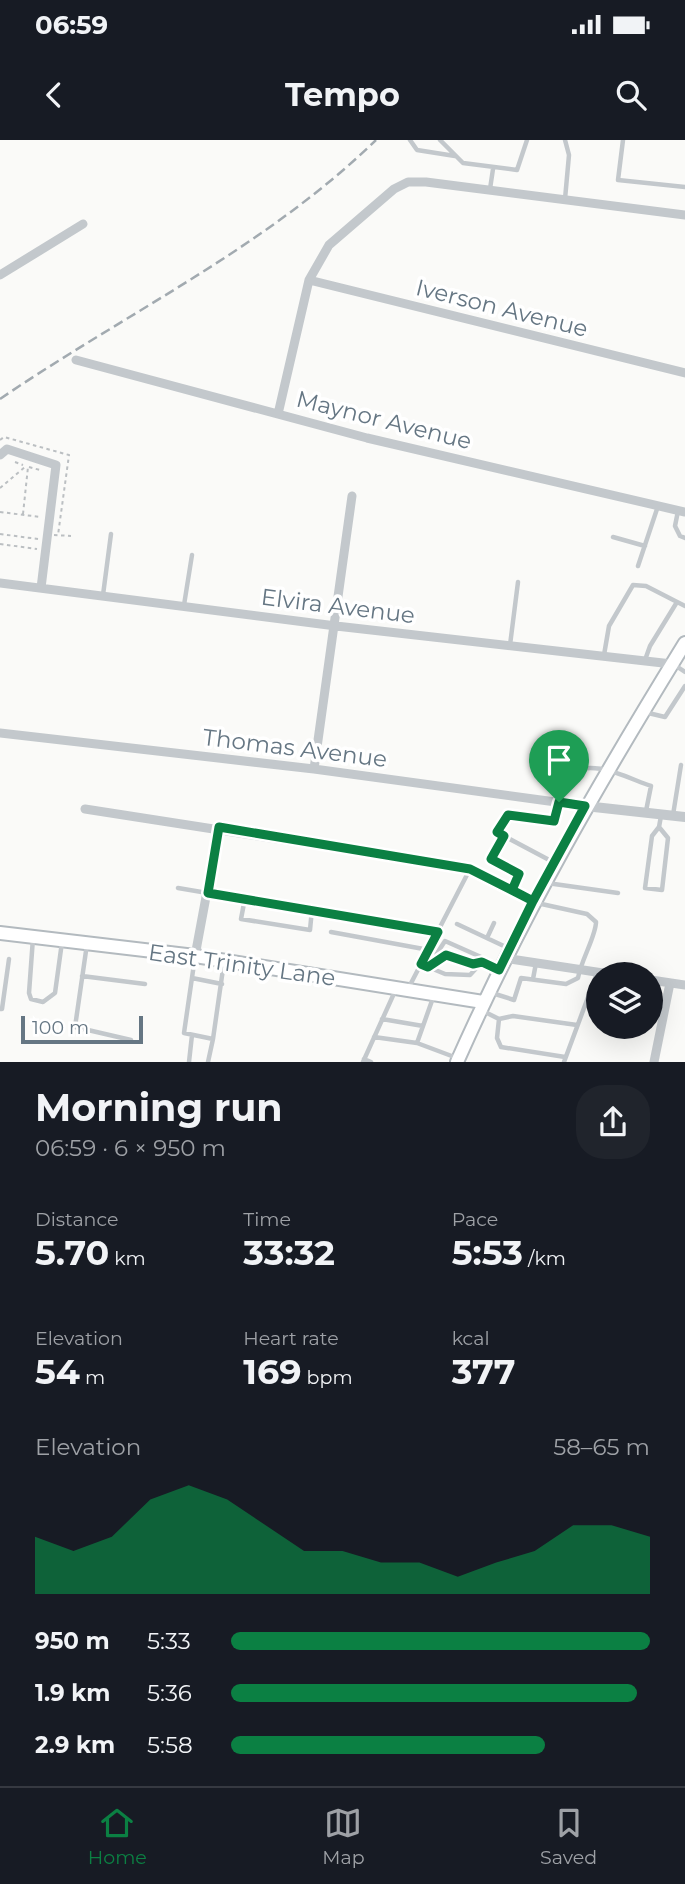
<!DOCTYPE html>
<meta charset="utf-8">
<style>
:root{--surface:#171b24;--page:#20242c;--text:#f1f3f6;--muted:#9ea1a6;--line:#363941;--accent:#0b8043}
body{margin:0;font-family:Montserrat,sans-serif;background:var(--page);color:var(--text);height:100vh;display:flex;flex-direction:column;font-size:26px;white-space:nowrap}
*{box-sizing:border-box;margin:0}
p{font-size:23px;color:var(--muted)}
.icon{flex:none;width:38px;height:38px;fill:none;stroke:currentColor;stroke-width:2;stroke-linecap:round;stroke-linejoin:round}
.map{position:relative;height:922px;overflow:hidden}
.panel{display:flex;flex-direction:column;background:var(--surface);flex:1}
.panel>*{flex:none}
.tools{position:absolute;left:586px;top:822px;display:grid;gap:14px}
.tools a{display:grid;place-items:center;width:77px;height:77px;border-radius:50%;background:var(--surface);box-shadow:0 7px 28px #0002;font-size:35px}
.scale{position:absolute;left:21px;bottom:18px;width:122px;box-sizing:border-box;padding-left:7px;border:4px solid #657683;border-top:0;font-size:19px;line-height:24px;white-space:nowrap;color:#657683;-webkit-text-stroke:5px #fff;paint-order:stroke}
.pin{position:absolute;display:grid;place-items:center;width:60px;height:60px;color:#fff;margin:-72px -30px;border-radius:50% 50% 50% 0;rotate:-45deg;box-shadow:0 0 7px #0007}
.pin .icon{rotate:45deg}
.round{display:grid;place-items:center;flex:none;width:74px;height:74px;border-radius:28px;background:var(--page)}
.headline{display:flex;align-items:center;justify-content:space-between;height:119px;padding:0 35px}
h1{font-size:38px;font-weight:700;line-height:52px}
.metrics{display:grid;grid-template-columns:repeat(3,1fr);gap:10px;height:119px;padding:7px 35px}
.metrics div{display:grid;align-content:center}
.metrics b{font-size:35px;font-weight:700}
.metrics small{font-size:19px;font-weight:400}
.metrics p{font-size:19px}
.chart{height:196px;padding:14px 35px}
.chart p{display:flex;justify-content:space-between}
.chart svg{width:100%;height:126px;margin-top:7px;fill:var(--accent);opacity:.7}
ul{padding:0 35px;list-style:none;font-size:23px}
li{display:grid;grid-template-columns:112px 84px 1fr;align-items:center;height:52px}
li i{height:18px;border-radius:9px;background:var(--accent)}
.status{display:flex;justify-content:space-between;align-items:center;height:49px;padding:0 35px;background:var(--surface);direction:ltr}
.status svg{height:19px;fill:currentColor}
header{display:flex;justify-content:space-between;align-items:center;height:91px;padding:0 35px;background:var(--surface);font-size:32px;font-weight:700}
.menu{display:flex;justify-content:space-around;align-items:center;height:98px;border-top:2px solid var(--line);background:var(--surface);font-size:19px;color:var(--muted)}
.menu a{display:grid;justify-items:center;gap:4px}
.menu .on{color:var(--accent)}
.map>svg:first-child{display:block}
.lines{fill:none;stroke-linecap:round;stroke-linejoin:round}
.secondary-casing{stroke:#b3babf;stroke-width:16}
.path{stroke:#bbbfc2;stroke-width:2;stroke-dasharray:3.5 3.5;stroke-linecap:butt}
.service{stroke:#c3c8cc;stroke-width:4.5}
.minor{stroke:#c3c8cc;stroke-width:9}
.tertiary{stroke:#c3c8cc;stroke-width:10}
.secondary{stroke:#fff;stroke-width:12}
.rail{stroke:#a2aab0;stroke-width:2.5;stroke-dasharray:10 5;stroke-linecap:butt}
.route-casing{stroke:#fff;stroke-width:14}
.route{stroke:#0b8043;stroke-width:9}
.labels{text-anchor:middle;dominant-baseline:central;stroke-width:7;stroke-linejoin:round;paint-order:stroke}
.street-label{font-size:23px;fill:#657683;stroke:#fff}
</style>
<div class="status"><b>06:59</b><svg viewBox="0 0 49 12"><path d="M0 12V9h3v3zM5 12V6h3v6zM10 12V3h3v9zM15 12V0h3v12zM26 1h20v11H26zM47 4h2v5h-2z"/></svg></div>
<header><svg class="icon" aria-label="back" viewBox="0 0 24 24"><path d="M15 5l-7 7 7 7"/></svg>Tempo<svg class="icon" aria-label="search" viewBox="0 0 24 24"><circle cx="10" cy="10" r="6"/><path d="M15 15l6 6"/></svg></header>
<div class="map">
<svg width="685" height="922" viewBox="0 0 685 922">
<rect width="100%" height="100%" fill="#fafaf8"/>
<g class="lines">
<defs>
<path id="secondary" d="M0 793 195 816 483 862
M457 922C523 773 600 641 685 503"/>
</defs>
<use href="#secondary" class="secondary-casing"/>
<path class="path" d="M0 300 4 297 69 315 58 395
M15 322 23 325
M29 327 40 330
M0 348 26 326
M0 372 41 377
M23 374 28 327
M0 394 38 399
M54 395 71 396
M0 404 37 409"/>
<path class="service" d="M410 0 417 10 455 16
M440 0 463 23 517 30 527 0
M623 0 618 40 685 47
M490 49 493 29
M565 59 569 15 565 0
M678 371 675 386 680 396 685 398
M613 397 645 406
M638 426 658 366
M103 455 111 394
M184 465 192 415
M510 505 518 442
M604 515 609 486 633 445 646 446 685 466
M645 520 650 506 677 462
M673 524 685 532
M644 572 665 577 685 546
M673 675 681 625
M659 687 668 698 662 750 645 748 652 696 659 687 661 676
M504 696 497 692 508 675 554 681 568 635C591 617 627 638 651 646L646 671
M547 743 618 753
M178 748 438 792
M512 750 519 734 491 719 504 696 553 722
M245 758 241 779 310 790 312 769
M457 784 508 808
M331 792 429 810
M33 798 29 853 31 859 43 862 55 853 62 802
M487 798 494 783
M445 801 481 817 482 822 473 824 446 815 428 827Z
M87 804 75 887 131 900
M195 817 184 893 213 899 224 822
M421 824 445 834 470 835 482 822 498 829
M82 836 145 844
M192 838 222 844
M533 839 536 823
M408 849 470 729
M492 853 514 860 521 838 566 844 578 838C581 820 596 796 596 782L587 774 537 763
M0 869H2L9 819
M481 870 499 879 497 898 501 907 565 917
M651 871 663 875
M382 879 423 886
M499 879 513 876 577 885
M374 897 417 903 457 918
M417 903 434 855
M364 919 371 922
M189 922 192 895
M208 922 213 899
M363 922 396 849
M564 922 597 833"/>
<path class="minor" d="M0 135 83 84
M309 140 685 233
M76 220 367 298 685 372
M278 274 309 140 329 105 394 49 408 42H426L685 75
M0 315 7 309 56 325 41 448
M0 443 336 486 672 524
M0 593 314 629 585 666
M314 629 352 356
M85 669 470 729 533 761
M195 816 219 687
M504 818 616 835
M651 840 685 845
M654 922 670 843"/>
<path class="tertiary" d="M585 666 685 677"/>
<use href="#secondary" class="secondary"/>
<path class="rail" d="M0 259C126 173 266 107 376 0"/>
</g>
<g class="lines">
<defs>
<path id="route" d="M559 662 585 666 533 761 470 729 219 687 208 753 438 792 421 824 428 827 446 815 473 824 482 822 499 830 533 761 512 750 519 734 491 719 504 696 497 692 508 675 554 681 559 662"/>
</defs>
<use href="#route" class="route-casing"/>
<use href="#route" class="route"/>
</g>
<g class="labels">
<g class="street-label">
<text transform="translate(502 168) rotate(14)">Iverson Avenue</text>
<text transform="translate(384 280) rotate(14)">Maynor Avenue</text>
<text transform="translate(338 466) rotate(7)">Elvira Avenue</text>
<text transform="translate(295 608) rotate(7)">Thomas Avenue</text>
<text transform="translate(242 825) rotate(8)">East Trinity Lane</text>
</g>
</g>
</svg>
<div class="tools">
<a><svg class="icon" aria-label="layers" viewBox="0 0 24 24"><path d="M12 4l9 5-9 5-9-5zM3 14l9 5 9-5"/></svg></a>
</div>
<div class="scale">100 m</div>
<div class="pin" style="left:559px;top:662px;background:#1e9e55"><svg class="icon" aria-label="arrive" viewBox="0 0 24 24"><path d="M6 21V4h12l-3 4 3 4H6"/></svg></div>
</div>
<section class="panel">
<div class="headline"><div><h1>Morning run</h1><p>06:59 · 6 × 950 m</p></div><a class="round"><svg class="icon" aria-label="share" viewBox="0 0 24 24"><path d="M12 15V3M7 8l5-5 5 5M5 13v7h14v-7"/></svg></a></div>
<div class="metrics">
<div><p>Distance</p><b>5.70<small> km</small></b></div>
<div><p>Time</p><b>33:32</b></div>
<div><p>Pace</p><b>5:53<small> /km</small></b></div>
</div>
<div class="metrics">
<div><p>Elevation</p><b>54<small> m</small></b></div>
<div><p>Heart rate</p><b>169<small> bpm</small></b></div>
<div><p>kcal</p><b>377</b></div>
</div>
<div class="chart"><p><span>Elevation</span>58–65 m</p>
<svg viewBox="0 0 160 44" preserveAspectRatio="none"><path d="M0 44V24L10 29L20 24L30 11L40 6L50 11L60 20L70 29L80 29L90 33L100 33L110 38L120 33L130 29L140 20L150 20L160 24V44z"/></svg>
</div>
<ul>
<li><b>950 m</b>5:33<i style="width:100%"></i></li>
<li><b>1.9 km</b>5:36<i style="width:97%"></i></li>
<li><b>2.9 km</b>5:58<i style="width:75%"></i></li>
</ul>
</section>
<nav class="menu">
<a class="on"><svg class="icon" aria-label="home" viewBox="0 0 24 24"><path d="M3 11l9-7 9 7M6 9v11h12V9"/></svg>Home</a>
<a><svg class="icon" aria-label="map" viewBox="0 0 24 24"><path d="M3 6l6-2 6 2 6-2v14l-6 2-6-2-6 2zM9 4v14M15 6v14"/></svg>Map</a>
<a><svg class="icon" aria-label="saved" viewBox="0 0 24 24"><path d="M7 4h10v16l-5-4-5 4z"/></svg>Saved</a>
</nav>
